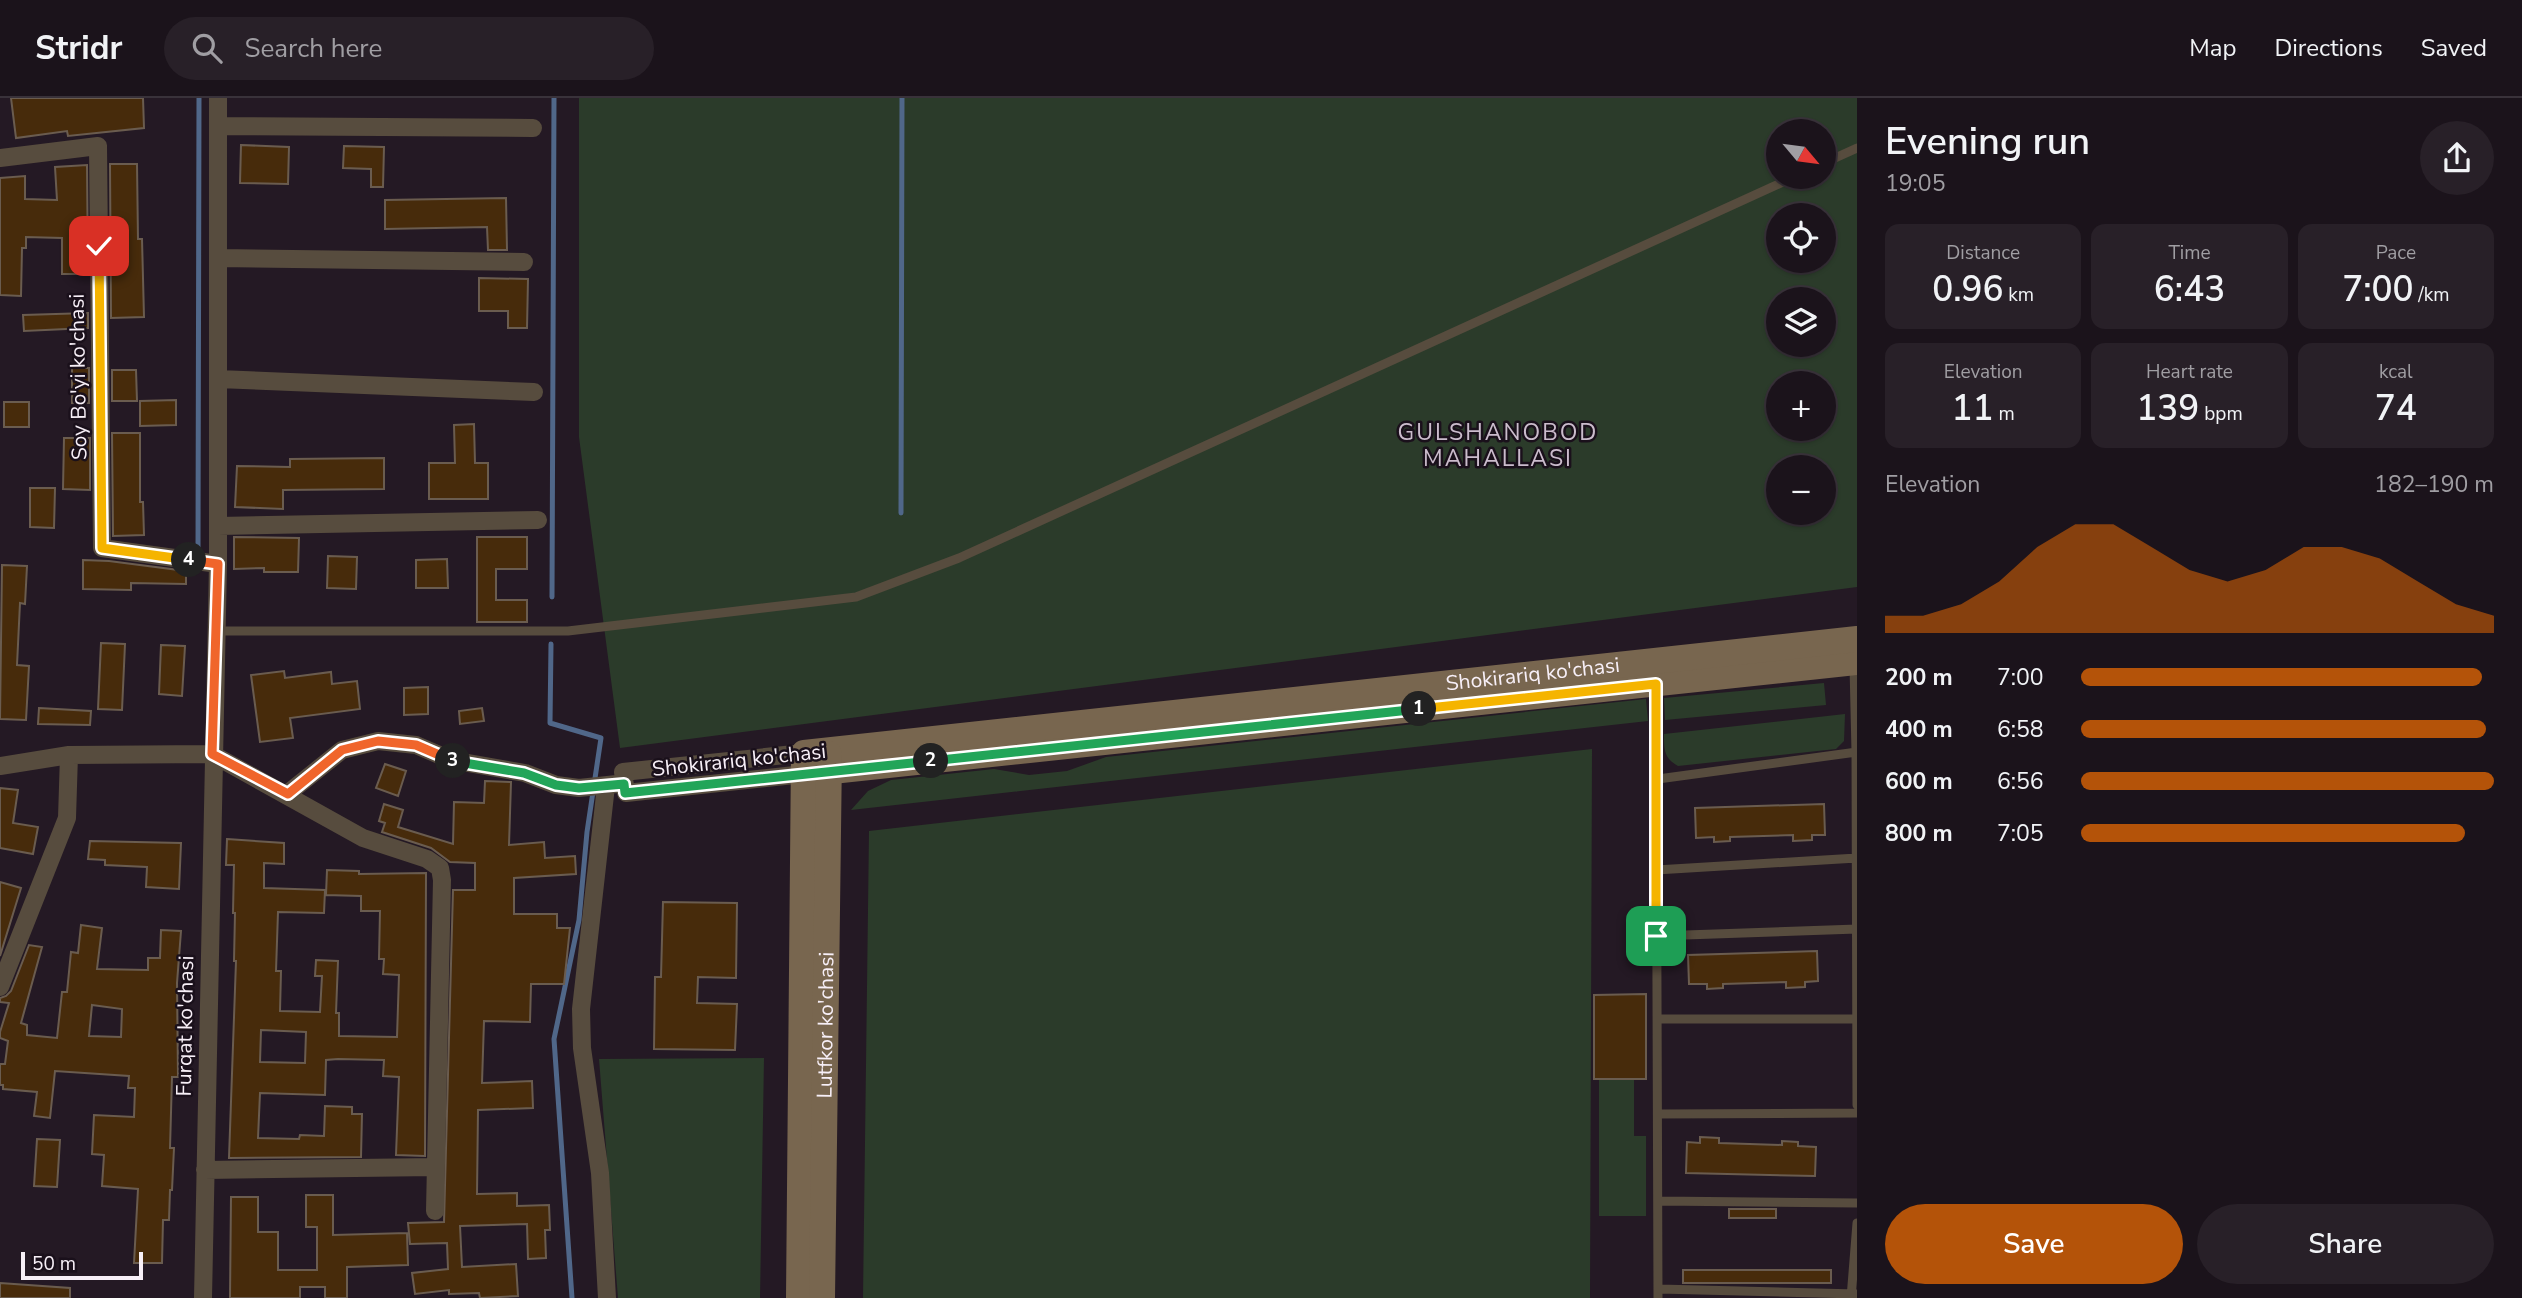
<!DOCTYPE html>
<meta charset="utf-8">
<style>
:root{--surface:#1b131b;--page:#282028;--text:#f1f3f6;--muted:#a09ea3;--line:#39323a;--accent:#b45309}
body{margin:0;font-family:"Nunito Sans",sans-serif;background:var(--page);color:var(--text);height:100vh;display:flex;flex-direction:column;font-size:26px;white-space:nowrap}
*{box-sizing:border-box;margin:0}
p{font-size:23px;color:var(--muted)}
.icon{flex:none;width:38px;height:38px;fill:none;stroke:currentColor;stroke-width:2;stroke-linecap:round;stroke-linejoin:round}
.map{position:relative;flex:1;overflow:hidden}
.sheet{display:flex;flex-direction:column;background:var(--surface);width:665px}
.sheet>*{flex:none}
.needle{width:46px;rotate:119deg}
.controls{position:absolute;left:1766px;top:21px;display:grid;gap:14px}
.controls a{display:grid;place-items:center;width:70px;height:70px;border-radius:50%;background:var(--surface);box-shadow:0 2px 5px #0004,0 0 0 2px var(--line);font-size:35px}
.scale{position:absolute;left:21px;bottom:18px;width:122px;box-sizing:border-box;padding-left:7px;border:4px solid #f7eff7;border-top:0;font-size:19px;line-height:24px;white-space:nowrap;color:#f7eff7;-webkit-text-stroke:5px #1a101b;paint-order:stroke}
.pin{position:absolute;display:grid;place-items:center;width:60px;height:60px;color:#fff;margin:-30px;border-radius:14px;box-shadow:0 4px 10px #0006}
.km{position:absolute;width:35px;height:35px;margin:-18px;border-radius:50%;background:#222;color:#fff;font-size:19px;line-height:35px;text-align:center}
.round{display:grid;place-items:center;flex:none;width:74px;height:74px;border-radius:37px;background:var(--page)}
.overview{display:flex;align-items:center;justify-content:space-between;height:119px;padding:0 28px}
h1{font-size:38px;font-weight:600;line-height:52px}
.figures{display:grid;grid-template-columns:repeat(3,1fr);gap:10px;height:119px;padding:7px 28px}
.figures div{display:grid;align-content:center;border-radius:14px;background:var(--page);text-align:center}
.figures b{font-size:35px;font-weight:600}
.figures small{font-size:19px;font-weight:400}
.figures p{font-size:19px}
.chart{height:196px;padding:14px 28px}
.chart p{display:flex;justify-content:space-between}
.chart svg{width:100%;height:126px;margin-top:7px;fill:var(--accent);opacity:.7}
.button{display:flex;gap:14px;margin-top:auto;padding:14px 28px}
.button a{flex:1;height:80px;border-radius:42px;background:var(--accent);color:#fff;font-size:28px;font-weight:600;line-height:80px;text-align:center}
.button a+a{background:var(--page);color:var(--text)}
ul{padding:0 28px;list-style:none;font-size:23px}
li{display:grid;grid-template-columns:112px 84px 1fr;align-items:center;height:52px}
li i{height:18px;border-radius:9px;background:var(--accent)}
header{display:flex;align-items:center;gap:42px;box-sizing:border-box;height:98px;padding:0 35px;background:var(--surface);border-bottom:2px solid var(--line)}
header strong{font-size:33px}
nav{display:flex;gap:38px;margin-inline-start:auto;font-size:24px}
.search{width:490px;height:63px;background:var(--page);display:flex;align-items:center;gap:18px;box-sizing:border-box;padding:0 24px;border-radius:38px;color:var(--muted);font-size:26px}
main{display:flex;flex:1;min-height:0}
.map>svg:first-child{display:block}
.green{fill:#2b3b2a;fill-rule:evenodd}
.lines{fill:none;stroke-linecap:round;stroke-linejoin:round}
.stream{stroke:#506789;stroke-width:5}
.building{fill:#472b0b;stroke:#6a5c4f;stroke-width:2;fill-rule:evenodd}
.lane{stroke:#574c3e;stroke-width:9}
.street{stroke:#574c3e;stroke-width:18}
.secondary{stroke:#78664f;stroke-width:26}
.split-1-casing{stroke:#fff;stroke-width:14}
.split-2-casing{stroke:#fff;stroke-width:14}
.split-3-casing{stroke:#fff;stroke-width:14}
.split-4-casing{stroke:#fff;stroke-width:14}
.split-5-casing{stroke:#fff;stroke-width:14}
.split-1{stroke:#f5b400;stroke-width:9}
.split-2{stroke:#22a559;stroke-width:9}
.split-3{stroke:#22a559;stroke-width:9}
.split-4{stroke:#f0652b;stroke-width:9}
.split-5{stroke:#f5b400;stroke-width:9}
.labels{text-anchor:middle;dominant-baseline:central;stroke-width:5;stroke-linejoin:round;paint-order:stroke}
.street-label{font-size:21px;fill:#f7eff7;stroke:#1a101b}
.neighbourhood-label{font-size:23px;letter-spacing:2px;fill:#cbbccc;stroke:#1a101b}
</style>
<header>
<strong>Stridr</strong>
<div class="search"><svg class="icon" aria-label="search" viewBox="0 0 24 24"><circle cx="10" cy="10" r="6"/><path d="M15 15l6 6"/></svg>Search here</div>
<nav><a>Map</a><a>Directions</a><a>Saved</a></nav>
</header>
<main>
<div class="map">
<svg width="1857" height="1200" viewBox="0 0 1857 1200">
<rect width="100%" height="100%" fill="#241924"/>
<path class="green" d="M579 0H1857V489L620 650 579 339ZM1778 33H1824V79H1778ZM1778 117H1824V163H1778ZM1778 201H1824V247H1778ZM1778 285H1824V331H1778ZM1778 369H1824V415H1778Z
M1824 585 1826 607 1665 622 1664 600Z
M1646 601 1648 623 851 712 868 693 891 682 994 671 1029 677 1067 673 1106 659Z
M1845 616 1844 643 1836 651 1678 668C1664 660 1664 652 1664 636Z
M1592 651 1590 1200H863L869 733Z
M764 960 760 1200H618L599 961Z
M1599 981H1634V1038H1646V1118H1599Z"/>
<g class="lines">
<path class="stream" d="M901 415 902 0
M198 454 199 0
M552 499 554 0
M551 546 550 625 601 640 587 734 579 822 554 941 572 1200"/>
</g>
<path class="building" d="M11 0H143L144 30 68 38 67 33 16 40Z
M241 47 289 49 288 86 240 85Z
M344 48 384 49 383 89H371V71L343 70Z
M110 66H137L138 141H142L144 219 111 220Z
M87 67 88 176H62V140L26 139V150H22L21 198 0 197V80L25 78V101L57 102 55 69Z
M506 100 507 152H488L487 129 385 131V102Z
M479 180 528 181 527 230H508V213H479Z
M88 215V230L24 233 23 217Z
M72 270H89V305H72Z
M112 272H136L137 303H112Z
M176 302V327L140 328V303Z
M4 304H29V329H4Z
M474 326 475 365H488V401H429V365H455L454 327Z
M112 335H140V404H143L144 437 113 438Z
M64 340H90V392L63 391Z
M384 360V391L283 392V411L235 409 237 368 290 369V361Z
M30 390H55L54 430 30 429Z
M234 439 299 440 298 474H264V470L234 471Z
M477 439H527V471H496V502H527V524H477Z
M328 458 357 459 356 491 327 490Z
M447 461 448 490H416V462Z
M83 462 109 463 186 473V486L131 485V492L83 491Z
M2 467 27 468 25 506 20 505 17 567 29 568 26 622 0 621Z
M101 545 125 546 122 612 98 611Z
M161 547 185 548 182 598 159 596Z
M284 573 285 580 331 574 332 586 357 583 360 611 290 620 293 640 260 644 251 577Z
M428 589V616L404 617V590Z
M39 610 91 613 90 627 38 626Z
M482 610 484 623 460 626 459 613Z
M385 666 406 673 398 698 376 690Z
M485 683 511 684 509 747 544 744 545 760 575 758 576 776 514 780V816H557V830H570L564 886H531L530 924 484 923 482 985 532 983 533 1010 478 1012 477 1096 517 1095V1108L549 1107 550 1132H545L546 1160 528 1161 527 1126 460 1128 462 1169 516 1166 518 1198 480 1200 479 1195 449 1196V1192L415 1196 412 1175 448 1171 447 1145 410 1146 408 1125 444 1124 453 792H475V765L450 764 431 750 382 734 385 725 379 723 384 706 403 712 398 729 453 746 454 704 484 705Z
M0 690 18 692 13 725 38 729 33 756 0 750Z
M1824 706 1825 737H1812V742L1793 743V737L1730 739V743L1714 744V739L1696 740 1695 710Z
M227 741 284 745V766L264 765V790L325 792 324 815 278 814 276 873H281L280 913 320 914 322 878H315L316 862 338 863 336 915H339V938L397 939 399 877 383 876 384 861H379L380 813H361V798L326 797 327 772 359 773V776L426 775 425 1058 396 1057 399 979 383 978 384 962 338 961 326 962 325 997 260 995 258 1040 299 1041 300 1037 324 1038 325 1008 352 1009V1016H362L361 1059 229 1060 236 863H234L235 815H233L234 767H226ZM261 932 306 934 305 965 260 964Z
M90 743 181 745 179 791 146 789 147 769 105 767V762L88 761Z
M0 784 21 790 0 858Z
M663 804 737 805 736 880 698 879 697 905 737 906 735 952 654 951 655 879H661Z
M81 827 102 830 97 871 148 872V860H160L161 832 181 833 177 885 178 979H172L170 1050H174L172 1092H170L169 1122H163L162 1165H134L138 1091 102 1088 104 1057 92 1056 94 1017 134 1019 135 990H128L129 978 55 973 50 1020 34 1018 37 994 3 991V987H0V966H5L8 943 0 940V934L9 905 0 904V900L6 898 11 893 29 847 42 849 21 925 27 927V937L57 940 62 894H67L71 854 78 855ZM92 907 122 911 121 939 89 938Z
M1817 853 1818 883 1805 884V889L1786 890V884L1723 886V890L1707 891V886H1689L1688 857Z
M1646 896V981H1594V897Z
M1700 1039 1719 1040V1045L1782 1047V1043L1798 1044V1048L1816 1049 1815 1078 1686 1075 1687 1044 1700 1045Z
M37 1041 60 1042 57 1089 34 1088Z
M306 1097H333V1137L407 1135 408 1167 347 1169V1200H325V1189H300V1200H230L231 1099H258V1134H278V1172H317V1129H306Z
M1729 1111H1776V1120H1729Z
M1683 1172H1831V1185H1683Z
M0 1185 70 1190V1200H0Z"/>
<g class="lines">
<path class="lane" d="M1824 65 1857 50
M216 533H568L856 499 959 460 1794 79
M1854 568 1856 654 1857 1007
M1656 589 1658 1200
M1658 681 1857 654
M1656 772 1857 760
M1656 838 1857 831
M1657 921H1856
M1658 1016 1857 1015
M1659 1103 1857 1105
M1659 1191 1857 1196
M1851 1200 1857 1125"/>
<path class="street" d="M218 28 533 30
M0 60 98 48 102 450 218 466
M218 160 524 164
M218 281 534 294
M218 428 538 422
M804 655 623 674 626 695 804 676
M0 668 69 657 212 656 363 740 427 761 440 770 442 782 435 1113
M606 688 581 911 582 950 600 1075 607 1200
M287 696 342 652 378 643 416 647 451 662 525 675 556 687 579 690 617 686
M0 889 67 720 69 657
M205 1072 436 1069
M203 1200 218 466V0"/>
<g class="secondary">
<path d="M804 676 1857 564"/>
<path id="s1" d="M799 1200 804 655 1857 541"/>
<path id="s2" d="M822 1200 829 656"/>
</g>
</g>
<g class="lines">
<defs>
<path id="split-1" d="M1419 611 1656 586V838"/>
<path id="split-2" d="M931 663 1419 611"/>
<path id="split-3" d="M453 663 524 675 556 687 579 690 624 686 625 695 931 663"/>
<path id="split-4" d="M189 462 218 466 212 656 288 696 342 652 378 643 416 647 453 663"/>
<path id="split-5" d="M99 148 102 450 189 462"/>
</defs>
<use href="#split-1" class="split-1-casing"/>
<use href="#split-2" class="split-2-casing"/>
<use href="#split-3" class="split-3-casing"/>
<use href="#split-4" class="split-4-casing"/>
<use href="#split-5" class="split-5-casing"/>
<use href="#split-1" class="split-1"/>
<use href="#split-2" class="split-2"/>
<use href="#split-3" class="split-3"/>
<use href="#split-4" class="split-4"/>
<use href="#split-5" class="split-5"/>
</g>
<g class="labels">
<g class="street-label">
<text transform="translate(78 279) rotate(-91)">Soy Bo'yi ko'chasi</text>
<text stroke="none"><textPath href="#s1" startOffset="1278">Shokirariq ko'chasi</textPath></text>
<text transform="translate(739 662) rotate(-6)">Shokirariq ko'chasi</text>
<text stroke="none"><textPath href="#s2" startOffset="273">Lutfkor ko'chasi</textPath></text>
<text transform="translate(185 928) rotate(-89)">Furqat ko'chasi</text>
</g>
<g class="neighbourhood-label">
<text x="1498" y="334">GULSHANOBOD<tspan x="1498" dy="26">MAHALLASI</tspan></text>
</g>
</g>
</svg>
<div class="controls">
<a><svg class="needle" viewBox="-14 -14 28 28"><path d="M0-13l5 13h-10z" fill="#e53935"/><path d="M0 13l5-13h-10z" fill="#a09ea3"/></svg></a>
<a><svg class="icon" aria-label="locate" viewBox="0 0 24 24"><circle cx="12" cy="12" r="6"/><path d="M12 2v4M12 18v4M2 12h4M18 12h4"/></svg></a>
<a><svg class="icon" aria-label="layers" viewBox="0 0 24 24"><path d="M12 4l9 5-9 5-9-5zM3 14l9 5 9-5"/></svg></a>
<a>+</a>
<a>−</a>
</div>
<div class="scale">50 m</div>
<div class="pin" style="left:1656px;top:838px;background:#1e9e55"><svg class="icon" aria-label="arrive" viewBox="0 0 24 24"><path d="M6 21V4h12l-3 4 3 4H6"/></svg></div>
<div class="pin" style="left:99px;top:148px;background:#d93025"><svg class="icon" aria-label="check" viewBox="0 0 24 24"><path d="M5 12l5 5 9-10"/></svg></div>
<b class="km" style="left:1419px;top:611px">1</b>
<b class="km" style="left:931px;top:663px">2</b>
<b class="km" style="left:453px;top:663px">3</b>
<b class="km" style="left:189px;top:462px">4</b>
</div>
<section class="sheet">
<div class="overview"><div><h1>Evening run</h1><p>19:05</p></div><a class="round"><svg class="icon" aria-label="share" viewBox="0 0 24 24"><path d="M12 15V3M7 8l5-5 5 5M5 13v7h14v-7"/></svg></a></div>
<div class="figures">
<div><p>Distance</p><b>0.96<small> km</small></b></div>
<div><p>Time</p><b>6:43</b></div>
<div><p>Pace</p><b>7:00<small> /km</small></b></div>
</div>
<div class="figures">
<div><p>Elevation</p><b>11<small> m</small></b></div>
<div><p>Heart rate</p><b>139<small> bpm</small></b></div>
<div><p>kcal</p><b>74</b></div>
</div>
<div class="chart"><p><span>Elevation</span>182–190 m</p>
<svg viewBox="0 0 160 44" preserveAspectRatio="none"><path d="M0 44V38L10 38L20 34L30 26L40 14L50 6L60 6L70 14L80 22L90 26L100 22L110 14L120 14L130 18L140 26L150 34L160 38V44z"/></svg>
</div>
<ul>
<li><b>200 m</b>7:00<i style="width:97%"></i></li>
<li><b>400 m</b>6:58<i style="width:98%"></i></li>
<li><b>600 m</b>6:56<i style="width:100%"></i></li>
<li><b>800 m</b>7:05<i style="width:93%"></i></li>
</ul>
<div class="button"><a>Save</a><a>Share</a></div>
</section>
</main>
